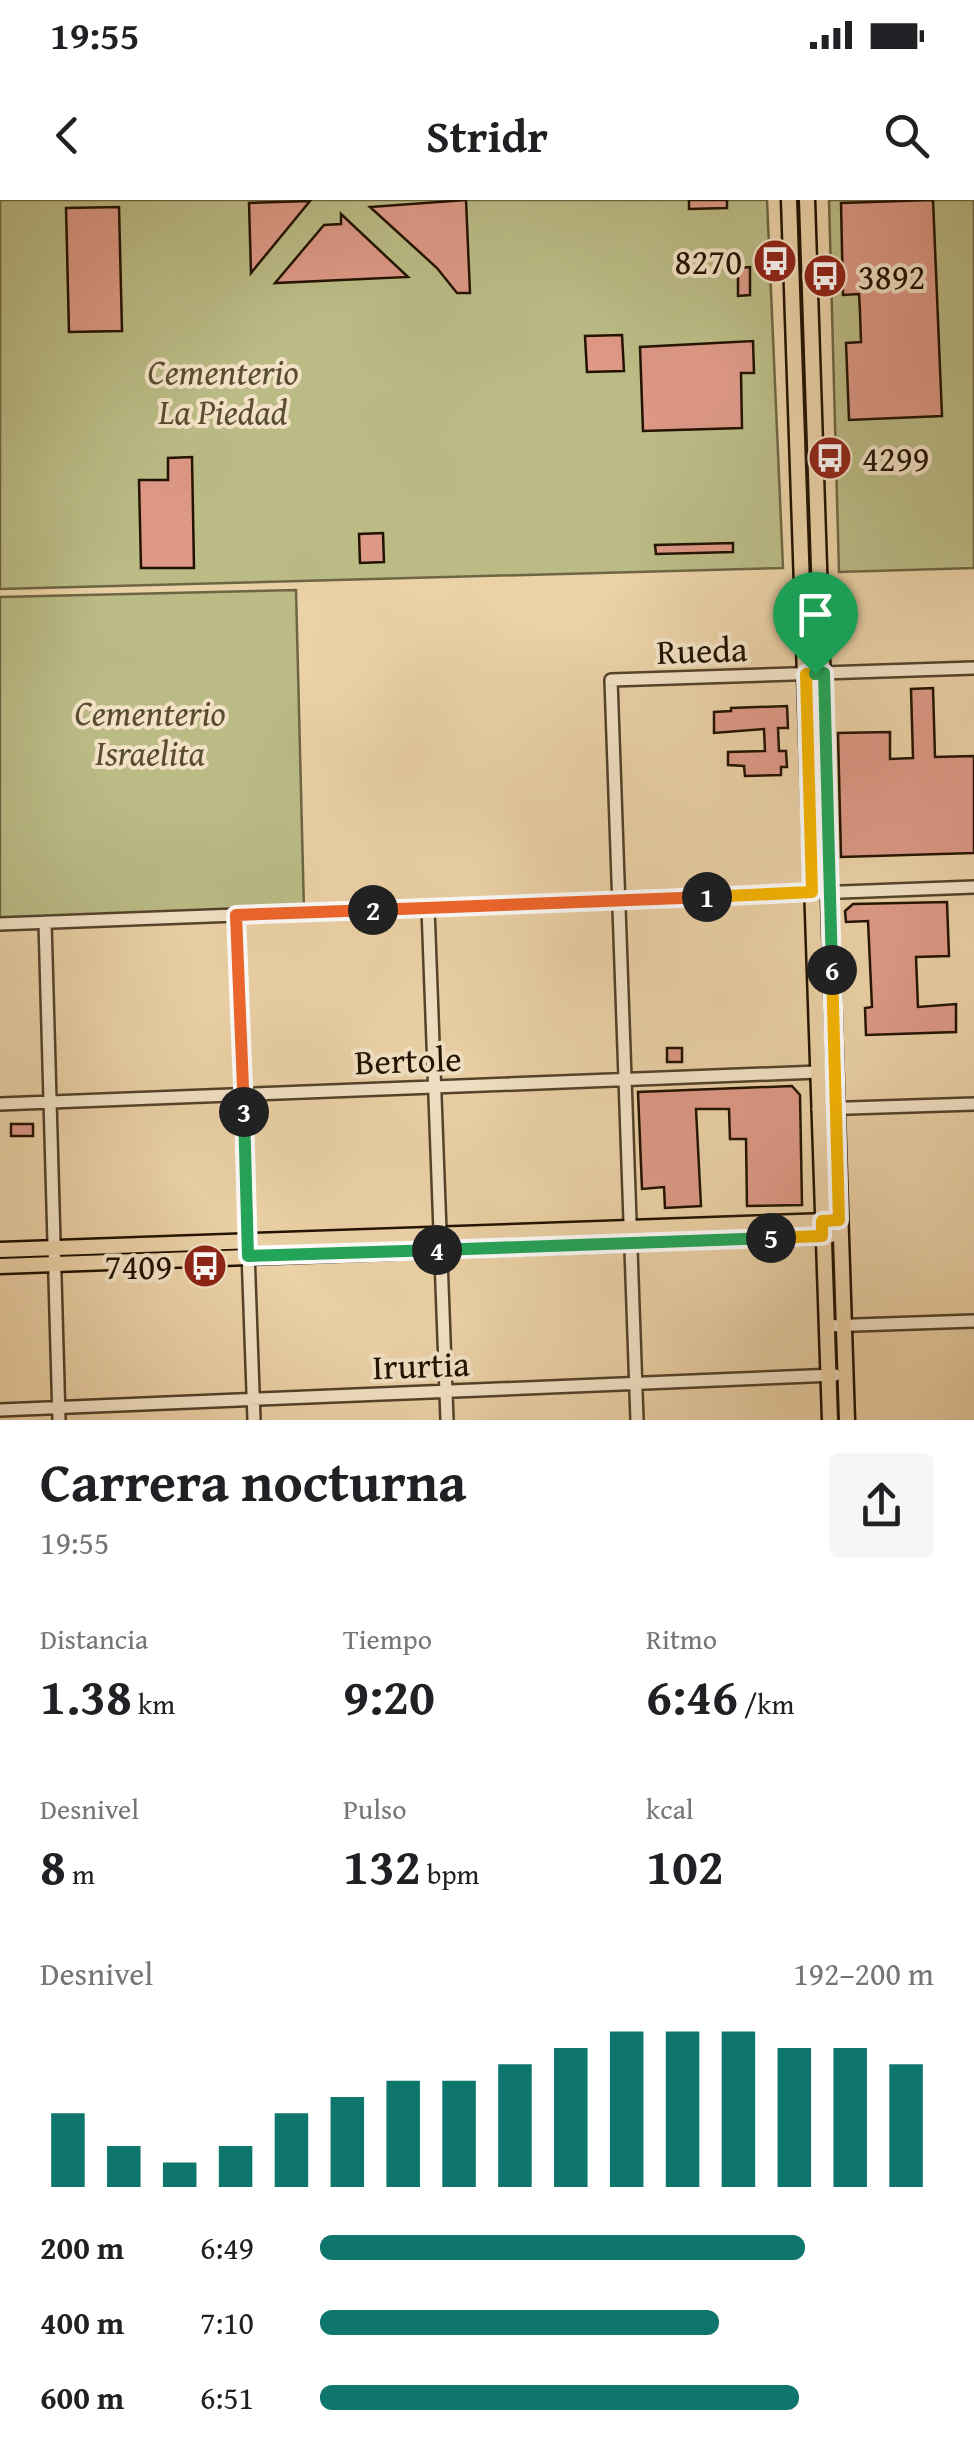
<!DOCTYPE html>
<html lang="es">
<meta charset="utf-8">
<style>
:root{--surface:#fff;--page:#f6f6f6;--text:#202124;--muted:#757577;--accent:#0f766e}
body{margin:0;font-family:"Gentium Book Plus",serif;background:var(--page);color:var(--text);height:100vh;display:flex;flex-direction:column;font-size:38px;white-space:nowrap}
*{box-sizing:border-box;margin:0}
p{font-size:32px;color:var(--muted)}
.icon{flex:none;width:55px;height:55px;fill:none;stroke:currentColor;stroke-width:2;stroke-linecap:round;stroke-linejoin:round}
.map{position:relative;height:1220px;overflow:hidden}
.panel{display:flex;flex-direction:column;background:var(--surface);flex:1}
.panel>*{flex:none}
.pin{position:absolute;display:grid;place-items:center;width:85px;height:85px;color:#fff;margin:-102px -42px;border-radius:50% 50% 50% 0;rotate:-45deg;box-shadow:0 0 10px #0007}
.pin .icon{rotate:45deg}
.km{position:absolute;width:50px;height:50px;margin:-25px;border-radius:50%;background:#222;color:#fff;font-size:28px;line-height:50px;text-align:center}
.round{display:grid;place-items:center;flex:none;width:105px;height:105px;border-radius:10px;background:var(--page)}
.headline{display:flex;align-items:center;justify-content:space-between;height:170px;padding:0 40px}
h1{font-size:55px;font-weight:600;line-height:75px}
.metrics{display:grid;grid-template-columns:repeat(3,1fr);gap:15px;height:170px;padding:10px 40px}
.metrics div{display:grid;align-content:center}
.metrics b{font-size:50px;font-weight:600}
.metrics small{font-size:28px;font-weight:400}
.metrics p{font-size:28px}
.chart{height:280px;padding:20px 40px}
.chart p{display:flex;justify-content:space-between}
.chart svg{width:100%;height:180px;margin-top:10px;stroke:var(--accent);stroke-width:6}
ul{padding:0 40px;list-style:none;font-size:32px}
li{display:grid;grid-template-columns:160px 120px 1fr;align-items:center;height:75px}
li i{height:25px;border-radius:12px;background:var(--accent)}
.status{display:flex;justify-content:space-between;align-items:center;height:70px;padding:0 50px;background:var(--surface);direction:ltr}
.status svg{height:28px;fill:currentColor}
header{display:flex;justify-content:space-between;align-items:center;height:130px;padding:0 40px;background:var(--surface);font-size:45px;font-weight:600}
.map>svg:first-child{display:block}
.green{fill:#babb85;stroke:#6e6642;stroke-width:2.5}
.building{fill:#dd9886;stroke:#221200;stroke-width:2.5}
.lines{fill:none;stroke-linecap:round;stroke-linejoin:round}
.minor-casing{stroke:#54422a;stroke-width:16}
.major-casing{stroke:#221200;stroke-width:19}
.minor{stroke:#f2e1c5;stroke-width:11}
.major{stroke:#ebd1a6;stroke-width:14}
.split-1-casing{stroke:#fff;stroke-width:20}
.split-2-casing{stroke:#fff;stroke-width:20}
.split-3-casing{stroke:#fff;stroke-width:20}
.split-4-casing{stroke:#fff;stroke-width:20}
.split-5-casing{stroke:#fff;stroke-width:20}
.split-6-casing{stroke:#fff;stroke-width:20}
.split-7-casing{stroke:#fff;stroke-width:20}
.split-1{stroke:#f5b400;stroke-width:12}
.split-2{stroke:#f0652b;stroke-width:12}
.split-3{stroke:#f0652b;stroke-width:12}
.split-4{stroke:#22a559;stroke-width:12}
.split-5{stroke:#22a559;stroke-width:12}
.split-6{stroke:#f5b400;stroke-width:12}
.split-7{stroke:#22a559;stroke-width:12}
.labels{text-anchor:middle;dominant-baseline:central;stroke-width:8;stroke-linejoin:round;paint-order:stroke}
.poi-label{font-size:35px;fill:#221200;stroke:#f2e1c5;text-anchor:end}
.park-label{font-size:35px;font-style:italic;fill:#574d2f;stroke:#f2e1c5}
.street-label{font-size:35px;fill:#221200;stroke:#f2e1c5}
</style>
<div class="status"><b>19:55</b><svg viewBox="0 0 49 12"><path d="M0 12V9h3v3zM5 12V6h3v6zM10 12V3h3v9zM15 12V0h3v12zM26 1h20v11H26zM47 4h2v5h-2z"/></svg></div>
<header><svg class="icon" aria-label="back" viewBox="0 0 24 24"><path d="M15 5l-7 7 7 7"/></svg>Stridr<svg class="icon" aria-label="search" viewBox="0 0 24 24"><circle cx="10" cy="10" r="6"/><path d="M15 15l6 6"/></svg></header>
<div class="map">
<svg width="974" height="1220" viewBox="0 0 974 1220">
<rect width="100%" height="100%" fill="#ebd1a6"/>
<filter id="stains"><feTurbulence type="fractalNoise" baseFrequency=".002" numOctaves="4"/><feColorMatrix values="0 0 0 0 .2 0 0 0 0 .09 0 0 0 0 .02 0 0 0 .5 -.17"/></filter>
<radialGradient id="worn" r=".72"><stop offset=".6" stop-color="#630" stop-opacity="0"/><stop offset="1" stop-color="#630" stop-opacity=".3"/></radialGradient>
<path class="green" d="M0 0H767L783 368 0 389Z
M829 0H974V368L839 372Z
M296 390 304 711 0 722V397Z"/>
<path class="building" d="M466 0 470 93H457L437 68 370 7Z
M689 0H727V8L689 9Z
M933 0 942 216 849 220 846 143 861 142 860 112 859 94 843 95 841 3Z
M310 1 251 73 249 3Z
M119 7 122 131 69 132 66 8Z
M341 14 408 77 275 83 324 25 341 24Z
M750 67V95L738 96V68Z
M622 135 624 171 587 172 585 136Z
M753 141 754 173H741L742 228 643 231 640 147Z
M192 257 194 368H141L139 280H168V258Z
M383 333 384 362 360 363 359 334Z
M733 343V352L656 354 655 345Z
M933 488 935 557 974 556V653L841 657 838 533 890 532V559L913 558 911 489Z
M787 506 788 528H778L779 551H786L787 567H781V575L745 576 744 566 728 565V552L765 551 764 529 714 533V512L731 511V508Z
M947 702 949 756 916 757 918 807 956 804V832L866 835 865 808 872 807 868 721 846 722 845 711 853 704Z
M667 848H682V862H667Z
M792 886 800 895 802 1005 747 1006 746 939H730L729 909H696L701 1006 665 1008 664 987 642 989 638 892Z
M11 924H33V936H11Z"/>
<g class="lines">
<defs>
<path id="minor" d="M428 708 447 1220
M236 715 254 1220
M45 722 59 1220
M0 724 974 687
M0 904 818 872
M818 909 974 904
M826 1126 974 1121
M0 1210 835 1175
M637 1220 611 480 974 468"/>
<path id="major" d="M789 0 830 1220
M807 0 847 1220
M0 1050 828 1021
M0 1066 829 1036"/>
</defs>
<use href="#minor" class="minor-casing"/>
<use href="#major" class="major-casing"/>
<use href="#minor" class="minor"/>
<use href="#major" class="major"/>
</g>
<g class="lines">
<defs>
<path id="split-1" d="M707 697 812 692 806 474H815"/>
<path id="split-2" d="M373 710 707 697"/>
<path id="split-3" d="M244 912 236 715 373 710"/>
<path id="split-4" d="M244 912 248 1056 437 1050"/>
<path id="split-5" d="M437 1050 771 1038"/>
<path id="split-6" d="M771 1038 822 1036V1021L839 1020 832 770"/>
<path id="split-7" d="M815 474 824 473 832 770"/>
</defs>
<use href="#split-1" class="split-1-casing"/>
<use href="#split-2" class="split-2-casing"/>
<use href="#split-3" class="split-3-casing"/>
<use href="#split-4" class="split-4-casing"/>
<use href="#split-5" class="split-5-casing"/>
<use href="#split-6" class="split-6-casing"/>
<use href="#split-7" class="split-7-casing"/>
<use href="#split-1" class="split-1"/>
<use href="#split-2" class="split-2"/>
<use href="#split-3" class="split-3"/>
<use href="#split-4" class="split-4"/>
<use href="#split-5" class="split-5"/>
<use href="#split-6" class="split-6"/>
<use href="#split-7" class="split-7"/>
</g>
<defs>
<symbol id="bus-disc" viewBox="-11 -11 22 22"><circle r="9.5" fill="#8f2418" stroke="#f2e1c5"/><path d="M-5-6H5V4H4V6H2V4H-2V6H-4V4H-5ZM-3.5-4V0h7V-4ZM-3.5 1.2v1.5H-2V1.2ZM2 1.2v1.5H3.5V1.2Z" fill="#fff"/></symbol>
</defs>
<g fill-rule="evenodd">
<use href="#bus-disc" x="750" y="36" width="50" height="50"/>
<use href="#bus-disc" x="800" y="51" width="50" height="50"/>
<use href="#bus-disc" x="805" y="233" width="50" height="50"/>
<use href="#bus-disc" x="180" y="1041" width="50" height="50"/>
</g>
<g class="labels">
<g class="poi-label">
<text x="742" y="61">8270</text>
<text x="858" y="76" text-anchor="start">3892</text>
<text x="862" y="258" text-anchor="start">4299</text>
<text x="172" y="1066">7409</text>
</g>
<g class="park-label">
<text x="223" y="171">Cementerio<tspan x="223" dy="40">La Piedad</tspan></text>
<text x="150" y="512">Cementerio<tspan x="150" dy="40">Israelita</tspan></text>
</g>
<g class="street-label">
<text transform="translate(702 450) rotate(-2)">Rueda</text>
<text transform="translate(408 860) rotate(-2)">Bertole</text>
<text transform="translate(421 1165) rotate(-2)">Irurtia</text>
</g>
</g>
<rect width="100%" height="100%" filter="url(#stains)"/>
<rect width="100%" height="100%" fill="url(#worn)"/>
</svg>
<div class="pin" style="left:815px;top:474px;background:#1e9e55"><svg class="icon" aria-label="arrive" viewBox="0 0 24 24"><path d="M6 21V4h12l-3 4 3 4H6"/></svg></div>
<b class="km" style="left:707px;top:697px">1</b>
<b class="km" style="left:373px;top:710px">2</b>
<b class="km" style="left:244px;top:912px">3</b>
<b class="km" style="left:437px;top:1050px">4</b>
<b class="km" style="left:771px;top:1038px">5</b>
<b class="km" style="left:832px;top:770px">6</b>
</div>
<section class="panel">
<div class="headline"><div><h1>Carrera nocturna</h1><p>19:55</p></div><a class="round"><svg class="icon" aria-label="share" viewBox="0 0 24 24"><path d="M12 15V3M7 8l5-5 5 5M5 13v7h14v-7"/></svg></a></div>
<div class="metrics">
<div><p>Distancia</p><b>1.38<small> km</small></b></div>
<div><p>Tiempo</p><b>9:20</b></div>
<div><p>Ritmo</p><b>6:46<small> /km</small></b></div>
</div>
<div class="metrics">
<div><p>Desnivel</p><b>8<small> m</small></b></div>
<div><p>Pulso</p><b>132<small> bpm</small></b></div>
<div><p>kcal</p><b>102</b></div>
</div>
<div class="chart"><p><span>Desnivel</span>192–200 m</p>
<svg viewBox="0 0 160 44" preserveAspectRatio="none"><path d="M5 44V26M15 44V34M25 44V38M35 44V34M45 44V26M55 44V22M65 44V18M75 44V18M85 44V14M95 44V10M105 44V6M115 44V6M125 44V6M135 44V10M145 44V10M155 44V14"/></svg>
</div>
<ul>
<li><b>200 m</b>6:49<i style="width:79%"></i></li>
<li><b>400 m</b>7:10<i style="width:65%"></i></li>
<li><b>600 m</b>6:51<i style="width:78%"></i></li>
</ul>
</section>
